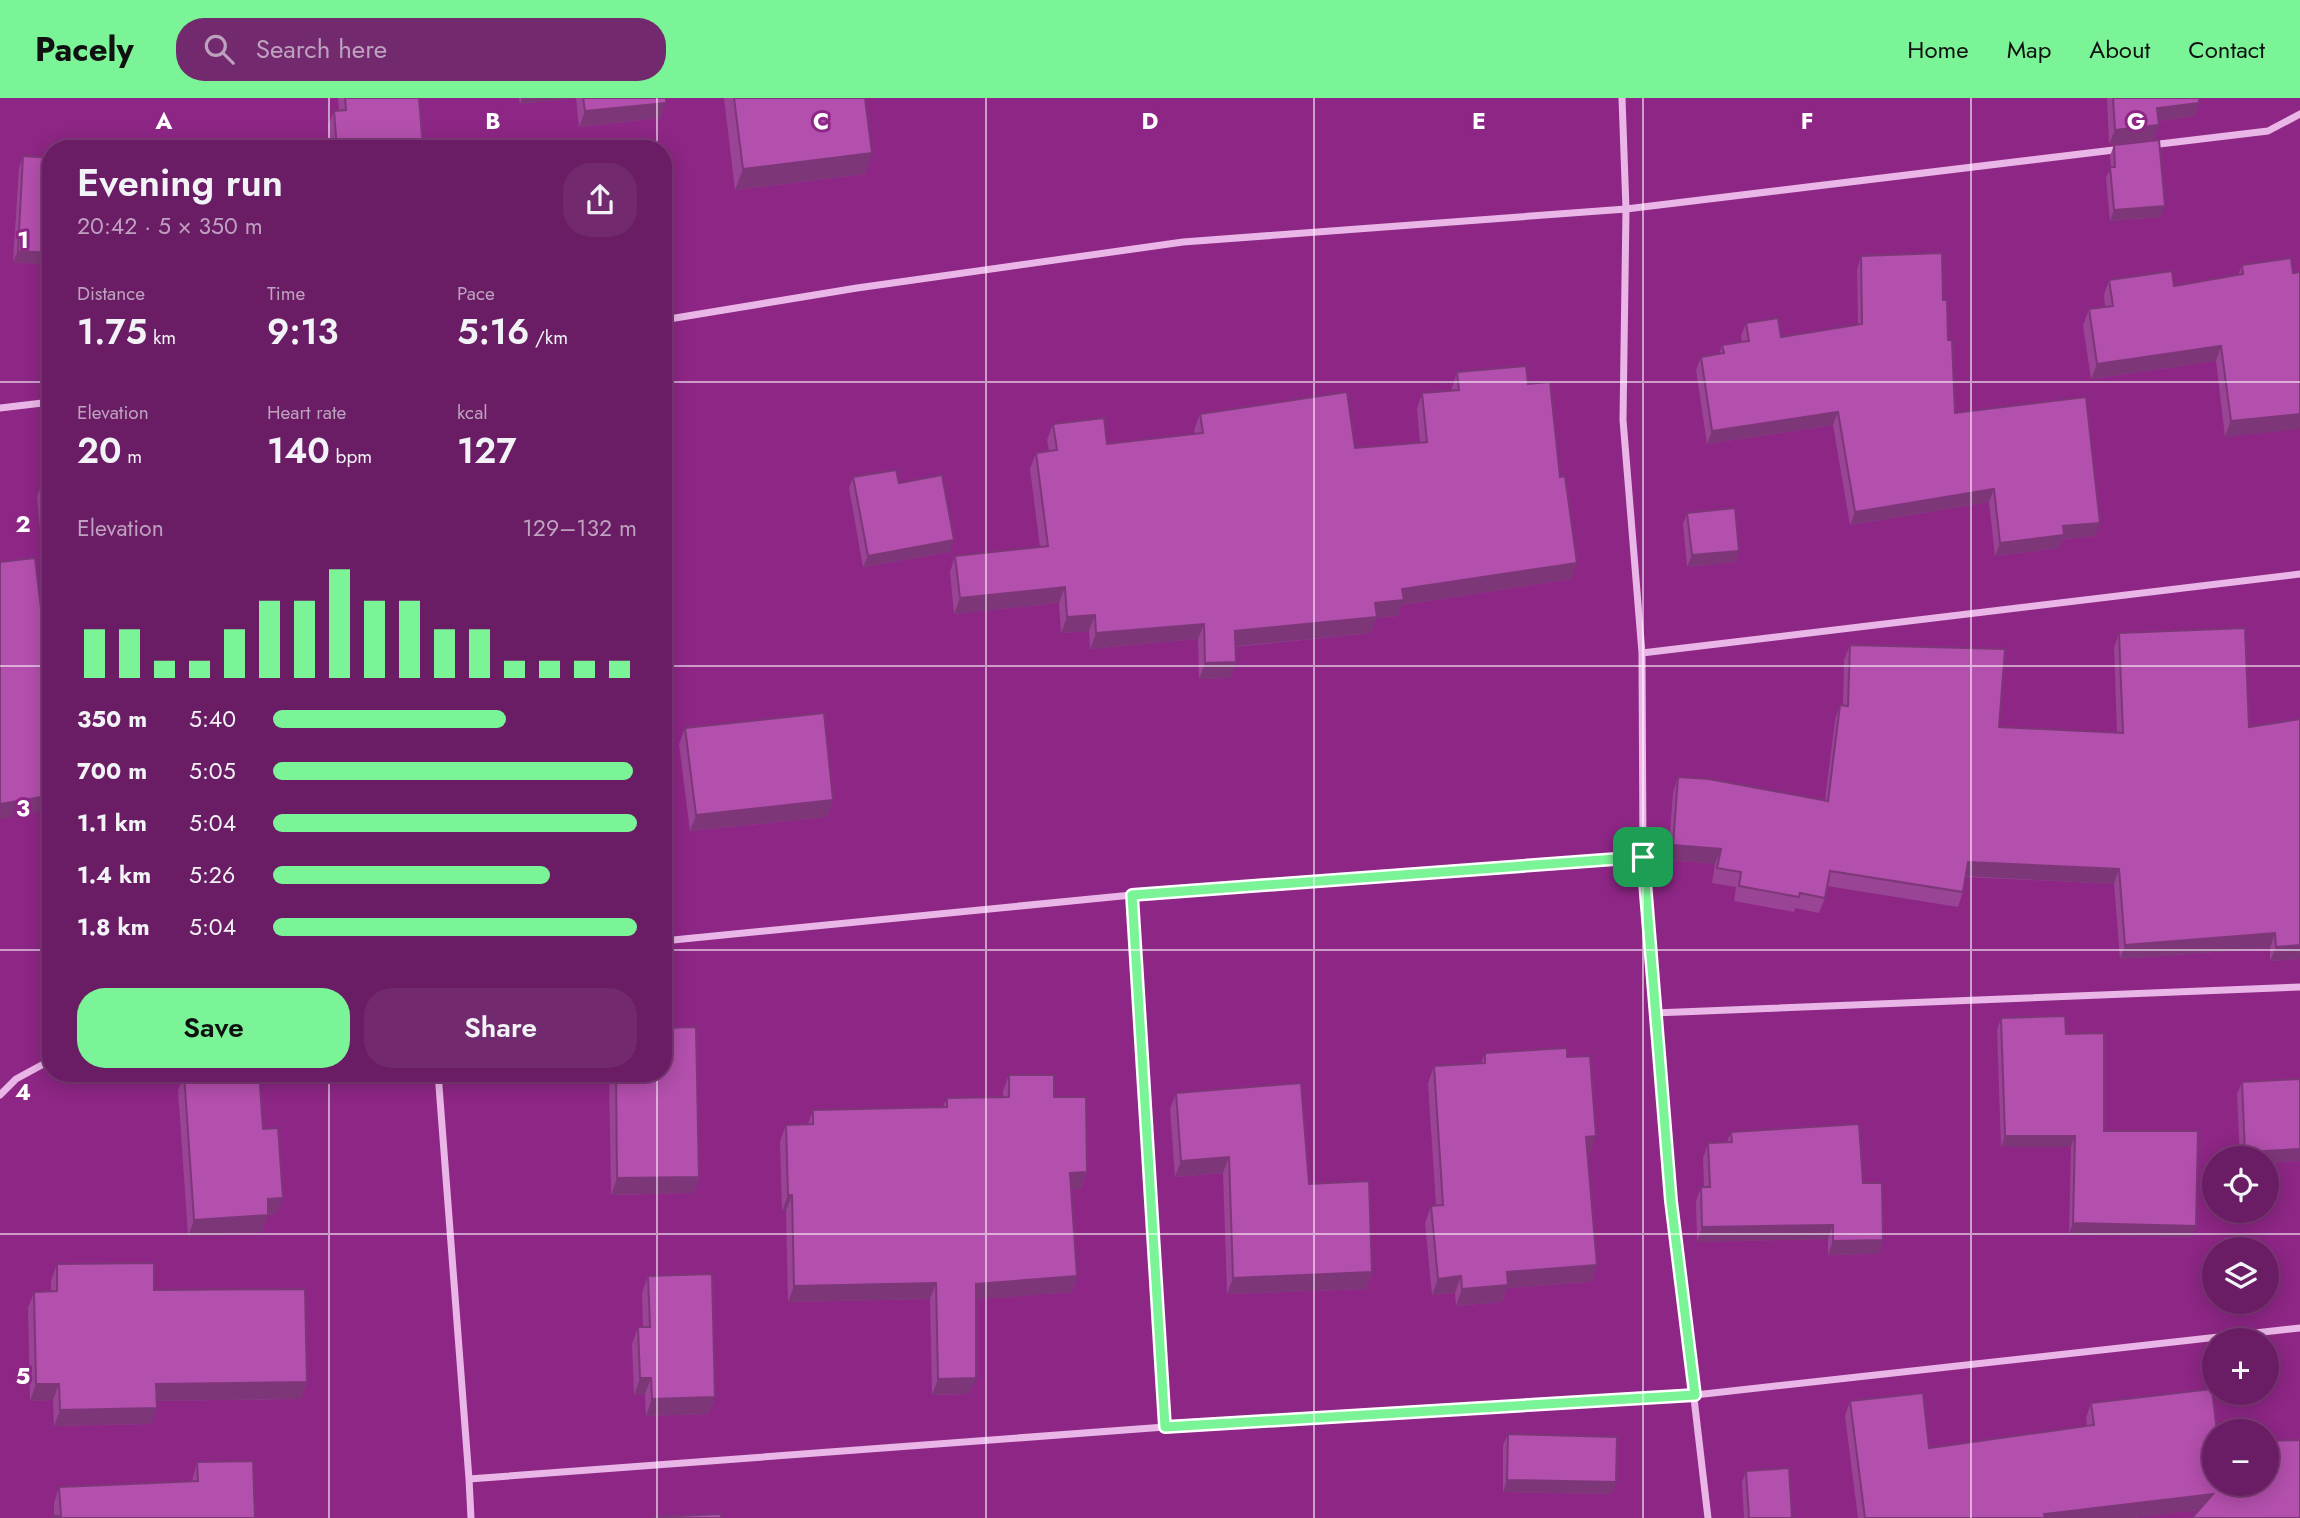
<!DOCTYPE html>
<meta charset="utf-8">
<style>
:root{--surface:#6a1c64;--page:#72296d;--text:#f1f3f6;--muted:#bea1bf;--line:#7d3a78;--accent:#7af496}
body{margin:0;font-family:Jost,sans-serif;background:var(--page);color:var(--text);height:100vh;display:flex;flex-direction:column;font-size:26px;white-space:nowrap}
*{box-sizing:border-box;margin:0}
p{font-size:23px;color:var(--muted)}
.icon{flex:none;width:38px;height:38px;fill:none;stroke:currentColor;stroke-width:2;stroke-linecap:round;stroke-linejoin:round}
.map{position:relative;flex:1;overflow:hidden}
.details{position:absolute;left:42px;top:42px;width:630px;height:942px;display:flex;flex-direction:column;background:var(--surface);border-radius:28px;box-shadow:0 4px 18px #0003,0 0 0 2px var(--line)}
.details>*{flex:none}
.fabs{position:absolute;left:2202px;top:1048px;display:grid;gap:14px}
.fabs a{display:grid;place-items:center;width:77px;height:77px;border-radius:50%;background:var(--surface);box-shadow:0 4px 18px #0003,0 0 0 2px var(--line);font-size:35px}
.pin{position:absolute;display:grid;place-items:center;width:60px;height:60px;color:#fff;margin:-30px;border-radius:14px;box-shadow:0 4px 10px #0006}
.round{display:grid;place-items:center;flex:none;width:74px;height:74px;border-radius:28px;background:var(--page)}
.headline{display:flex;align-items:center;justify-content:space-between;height:119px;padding:0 35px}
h1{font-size:38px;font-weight:600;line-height:52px}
.stats{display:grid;grid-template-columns:repeat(3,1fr);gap:10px;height:119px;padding:7px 35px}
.stats div{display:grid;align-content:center}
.stats b{font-size:35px;font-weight:600}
.stats small{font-size:19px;font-weight:400}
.stats p{font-size:19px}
.chart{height:196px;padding:14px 35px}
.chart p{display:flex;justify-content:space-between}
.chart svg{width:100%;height:126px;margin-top:7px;stroke:var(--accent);stroke-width:6}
.primary-button{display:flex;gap:14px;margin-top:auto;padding:14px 35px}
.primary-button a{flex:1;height:80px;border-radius:28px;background:var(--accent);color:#111;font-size:28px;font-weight:600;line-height:80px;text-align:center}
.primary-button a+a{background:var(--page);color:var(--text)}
ul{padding:0 35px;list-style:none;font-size:23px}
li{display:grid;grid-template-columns:112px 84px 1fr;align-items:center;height:52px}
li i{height:18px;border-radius:9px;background:var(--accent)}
header{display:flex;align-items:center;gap:42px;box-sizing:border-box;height:98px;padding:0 35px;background:var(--accent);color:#111}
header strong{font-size:33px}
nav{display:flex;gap:38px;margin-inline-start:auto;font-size:24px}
.search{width:490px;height:63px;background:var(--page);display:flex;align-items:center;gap:18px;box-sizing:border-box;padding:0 24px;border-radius:28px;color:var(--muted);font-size:26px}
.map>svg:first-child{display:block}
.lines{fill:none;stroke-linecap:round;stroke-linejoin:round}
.street{stroke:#eab6e7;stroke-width:7}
.wall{fill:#9a4495}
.shaded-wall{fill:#7d3779}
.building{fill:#b34fad;stroke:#7d3779;stroke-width:2}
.route-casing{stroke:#fff;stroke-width:14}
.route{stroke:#7af496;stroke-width:9}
.grid{fill:none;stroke:#fff;stroke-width:2;stroke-opacity:0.55}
.grid-label{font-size:23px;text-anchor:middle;font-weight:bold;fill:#fff;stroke:#8d2685;stroke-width:6;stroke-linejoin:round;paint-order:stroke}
</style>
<header>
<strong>Pacely</strong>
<div class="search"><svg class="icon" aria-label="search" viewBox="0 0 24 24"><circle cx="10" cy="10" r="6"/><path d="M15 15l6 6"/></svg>Search here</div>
<nav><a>Home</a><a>Map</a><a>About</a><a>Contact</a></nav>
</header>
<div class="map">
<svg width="2300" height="1420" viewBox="0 0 2300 1420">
<rect width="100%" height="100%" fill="#8d2685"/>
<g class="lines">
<path class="street" d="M1622 0 1626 111 1623 322 1642 555 1643 759 1671 1103 1708 1420
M2151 47 2268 33 2300 16
M663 222 857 190 1183 144 1626 111 2122 51
M0 310 51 304
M1642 555 2300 476
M1132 797 1165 1329 1695 1297 2300 1230
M663 843 1132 797 1643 759
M1654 915 2300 889
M438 975 469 1381 1165 1329
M0 997 16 981 51 962
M469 1381 471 1420"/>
</g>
<path class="wall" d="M338 0H419L423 51H330L328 28 334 13 339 12Z
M519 0H666L661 20 579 29 576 0 520 6Z
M724 0H865V76L735 92Z
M2107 0H2199L2194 18 2158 23 2154 41 2109 46Z
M2114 47 2161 119 2110 123 2106 80 2111 69 2110 58Z
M23 58 51 60V167L13 164 19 70Z
M1861 158 1943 202 1955 315 2095 438 2063 441 2059 450 1995 458 1989 404 1850 427 1833 327 1707 346 1696 272 1701 259 1719 256 1722 247 1742 244 1741 238 1746 225 1781 239 1858 227 1857 171Z
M2291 160 2225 339 2216 263 2091 281 2083 227 2089 211 2105 209 2104 197 2109 182 2174 188 2238 177 2242 167Z
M1457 274 1528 286 1560 379 1572 481 1402 507 1398 518 1376 520 1371 535 1235 549 1236 564 1230 580 1199 581 1198 541 1090 551 1089 533 1061 535 1059 505 954 516 950 474 955 458 1040 449 1030 371 1036 355 1049 353 1047 342 1053 326 1107 346 1195 336 1194 332 1200 316 1355 350 1420 345 1417 311 1422 295 1452 292V290Z
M853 379 899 385 950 454 863 469 849 390Z
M51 382V499L46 500 37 399 43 383Z
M1687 415 1739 453 1735 464 1687 469 1683 426Z
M2119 535 2249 629 2300 621V861L2270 863V850L2120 861 2114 786 1966 779 1963 794 1958 809 1827 788 1825 800 1819 815 1795 810 1794 814 1734 803 1736 789 1712 785 1715 766 1668 762 1673 694 1678 679 1825 702 1835 622 1840 607 1843 608 1844 562 1850 547 1999 629 2117 634 2114 550Z
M685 630 833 702 827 719 690 733 679 646Z
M2001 920 2066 936 2104 1033 2192 1139 2069 1136 2071 1049H2001L1997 932Z
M1485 955 1567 959 1590 1055H1588L1591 1184 1507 1190 1502 1204 1456 1208 1455 1195 1432 1197 1425 1125 1431 1108H1436L1428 985 1434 968 1481 965Z
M609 975H663L699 1079 693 1095 611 1097Z
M184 976 263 1031 277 1116 268 1117 262 1134 188 1138 178 992Z
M1009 977 1054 999 1087 1074 1081 1091H1071L1077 1178 1072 1194 976 1201 970 1296 932 1297 930 1201 788 1204 786 1113H782L780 1043 786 1027 808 1026 813 1012 943 1009 947 1000 1003 999V993Z
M2300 981V1063L2266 1065V1060H2240L2237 996 2242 984Z
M1176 995 1309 1086 1372 1174 1366 1191 1227 1196 1223 1075 1175 1079 1170 1011Z
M1731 1034 1863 1085 1883 1142 1878 1156 1828 1157V1141L1697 1144 1696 1103 1701 1089H1704L1703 1060 1708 1045 1727 1044Z
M57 1166 154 1192 307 1284 301 1301 156 1303 151 1326 54 1328 53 1302 30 1303 28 1210 34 1194H51V1183Z
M648 1178 715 1299 709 1316 646 1318 645 1296 634 1297 632 1246 638 1229H643L642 1195Z
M1850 1303 1929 1350 2087 1328 2086 1320 2091 1305 2199 1412 2132 1420H1858L1845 1318Z
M1508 1336 1612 1396 1503 1394V1347Z
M197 1364 255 1420H51L52 1418H54V1405L59 1389 192 1383Z
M1746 1373 1792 1420H1744L1742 1384Z"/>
<path class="shaded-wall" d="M522 0H576L520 6Z
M666 5 661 20 579 29 585 13Z
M2199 5 2194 18 2152 24 2157 10Z
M2159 27 2154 41 2109 46 2115 32Z
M872 55 865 76 735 92 743 71Z
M2165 108 2161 119 2110 123 2114 112Z
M18 153 51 155V167L13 164Z
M2221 248 2216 263 2091 281 2097 266Z
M1838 314 1833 327 1707 346 1712 333Z
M2300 316V331L2225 339 2231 323Z
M1994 391 1989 404 1850 427 1855 414Z
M2100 425 2095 438 2063 441 2059 450 1995 458 2000 445 2063 428Z
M954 442 950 454 863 469 868 458Z
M1739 453 1735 464 1687 469 1692 457Z
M1577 465 1572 481 1402 507 1398 518 1376 520 1371 535 1229 549 1235 533 1375 505 1402 491Z
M673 466 667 482 663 483V467Z
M51 487V499L46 500Z
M1065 489 1059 505 954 516 960 500Z
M1095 517 1089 533 1061 535 1067 519Z
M1204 526 1198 541 1090 551 1096 535Z
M1236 564 1230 580 1199 581 1205 565Z
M51 673V687L37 690 42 674Z
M47 698 41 714 0 721V706Z
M833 702 827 719 690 733 696 717Z
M1673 747 1721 751 1715 766 1668 762Z
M1968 764 2119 771 2114 786 1963 778Z
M2275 835 2270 850 2120 861 2125 847Z
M2300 847V861L2270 863 2276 849Z
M1596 1038 1590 1055H1580L1586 1039Z
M2005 1038H2075L2071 1049H2001Z
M2300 1051V1063L2266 1065V1060H2243L2245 1054Z
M1229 1059 1223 1075 1175 1079 1181 1063Z
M1087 1074 1081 1091H1064L1070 1075Z
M699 1079 693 1095 611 1097 617 1080Z
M788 1097H792L786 1113H782Z
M283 1100 277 1116 262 1117 268 1101Z
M268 1117 262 1134 188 1138 194 1122Z
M2073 1125 2196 1128 2192 1139 2069 1136Z
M1833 1127 1828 1141 1697 1144 1702 1129Z
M1883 1142 1878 1156 1828 1157 1833 1143Z
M1597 1167 1591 1184 1507 1190 1502 1204 1456 1208 1462 1191 1507 1174Z
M1372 1174 1366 1191 1227 1196 1233 1180Z
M1077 1178 1072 1194 970 1202 976 1186Z
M1461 1178 1455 1195 1432 1197 1438 1181Z
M936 1185 930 1201 788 1204 794 1188Z
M640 1280H651L645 1296 634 1297Z
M976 1280 970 1296 932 1297 938 1281Z
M307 1284 301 1301 150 1303 156 1286Z
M36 1286H59L53 1302 30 1303Z
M715 1299 709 1316 646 1318 652 1301Z
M157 1310 151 1326 54 1328 60 1312Z
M1507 1382 1616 1384 1612 1396 1503 1394Z
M2213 1396 2208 1411 2133 1420H2043L2044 1416Z"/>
<path class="building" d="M345 0H419L423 51H337L334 13 346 12Z
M583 0H666V5L585 13Z
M734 0H865L872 55 743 71Z
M2113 0H2199V5L2157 10 2159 27 2115 32Z
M2159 42 2165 108 2114 112 2110 69H2115L2114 47Z
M23 58 51 60V155L18 153Z
M1942 155 1943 202H1947L1948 242H1952L1955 315 2086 299 2100 425 2063 428 2064 437 2000 445 1994 391 1855 414 1838 314 1712 333 1701 259 1724 255 1722 247 1749 243 1746 225 1778 220 1781 239 1862 226 1861 158Z
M2291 160 2293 175 2300 174V316L2231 323 2221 248 2097 266 2089 211 2113 208 2109 182 2172 173 2174 188 2243 176 2242 167Z
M1526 268 1528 286 1550 284 1560 379 1565 378 1577 465 1402 491 1404 502 1375 505 1377 519 1235 533 1236 564 1205 565 1204 526 1096 535 1095 517 1067 519 1065 489 960 500 955 458 1048 448 1036 355 1057 352 1053 326 1104 320 1107 346 1203 335 1200 316 1347 294 1355 350 1427 344 1422 295 1459 292 1457 274Z
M896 372 899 385 942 377 954 442 868 458 853 379Z
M51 382V468L43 383Z
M663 397H665L673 466 663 467Z
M1735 410 1739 453 1692 457 1687 415Z
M35 460 47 561 42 562 51 608V673L42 674 47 698 0 706V464Z
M2245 530 2249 629 2300 621V847L2276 849 2275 835 2125 847 2119 771 1968 764 1963 794 1830 773 1825 800 1800 795 1799 799 1739 788 1741 774 1717 770 1721 751 1673 747 1678 679 1709 681 1828 703 1840 607 1848 608 1850 547 2005 551 1999 629 2123 635 2119 535Z
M824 615 833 702 696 717 685 630Z
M2065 918 2066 936 2104 935V1033H2198L2196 1128 2073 1125 2075 1038H2005L2001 920Z
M696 929 699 1079 617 1080 616 975H663V930Z
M1567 950V959L1590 958 1596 1038 1586 1039 1597 1167 1507 1174 1508 1187 1462 1191 1461 1178 1438 1181 1431 1108 1443 1107 1434 968 1485 965V955Z
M196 975H259L263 1031 278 1030 283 1100 268 1101V1117L194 1122 184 976Z
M1009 977H1054V999H1086L1087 1074 1070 1075 1077 1178 976 1186V1280L938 1281 936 1185 794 1188 792 1097H788L786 1027 813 1026V1012L947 1009V1000L1009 999Z
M2300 981V1051L2245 1054 2242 984Z
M1301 985 1309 1086 1369 1083 1372 1174 1233 1180 1229 1059 1181 1063 1176 995Z
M1859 1026 1863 1085H1882L1883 1142 1833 1143V1127L1702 1129 1701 1089H1710L1708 1045 1732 1044 1731 1034Z
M154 1165V1192L305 1191 307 1284 156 1286 157 1310 60 1312 59 1286H36L34 1194 57 1193V1166Z
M712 1176 715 1299 652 1301 651 1280H640L638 1229H650L648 1178Z
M2212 1291 2217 1334H2214V1386H2266V1343L2300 1342V1420H2192L2213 1396 2044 1416 2045 1420H1865L1850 1303 1923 1295 1929 1350 2094 1327 2091 1305Z
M1508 1336 1617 1339 1616 1384 1507 1382Z
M253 1363 255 1420H52V1418H61L59 1389 198 1383 197 1364Z
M1789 1370 1792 1420H1749L1746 1373Z
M721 1416V1420H654V1419Z"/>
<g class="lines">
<defs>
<path id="route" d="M1643 759 1671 1103 1695 1297 1165 1329 1132 797Z"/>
</defs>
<use href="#route" class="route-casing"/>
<use href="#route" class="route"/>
</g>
<path class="grid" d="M329 0V51M657 0V51M986 0V1420M1314 0V1420M1643 0V1420M1971 0V1420M0 284H51M663 284H2300M0 568H51M663 568H2300M0 852H51M663 852H2300M329 975V1420M657 975V1420M0 1136H2300"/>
<g class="grid-label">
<text x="164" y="31">A</text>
<text x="493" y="31">B</text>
<text x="821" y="31">C</text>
<text x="1150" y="31">D</text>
<text x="1479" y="31">E</text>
<text x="1807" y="31">F</text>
<text x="2136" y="31">G</text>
<text x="23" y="150">1</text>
<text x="23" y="434">2</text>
<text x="23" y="718">3</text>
<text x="23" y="1002">4</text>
<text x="23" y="1286">5</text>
</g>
</svg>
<div class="fabs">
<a><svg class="icon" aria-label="locate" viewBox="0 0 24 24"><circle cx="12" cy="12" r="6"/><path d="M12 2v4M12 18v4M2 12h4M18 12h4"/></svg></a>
<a><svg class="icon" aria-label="layers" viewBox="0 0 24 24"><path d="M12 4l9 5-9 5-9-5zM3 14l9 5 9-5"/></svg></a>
<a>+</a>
<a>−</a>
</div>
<div class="pin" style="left:1643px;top:759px;background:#1e9e55"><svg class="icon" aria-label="arrive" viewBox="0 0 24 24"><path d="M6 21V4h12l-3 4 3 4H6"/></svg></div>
<section class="details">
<div class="headline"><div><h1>Evening run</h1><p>20:42 · 5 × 350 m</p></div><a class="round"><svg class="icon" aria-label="share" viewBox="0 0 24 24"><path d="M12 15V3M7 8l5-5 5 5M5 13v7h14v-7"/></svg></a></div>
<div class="stats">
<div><p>Distance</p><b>1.75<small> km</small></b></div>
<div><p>Time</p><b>9:13</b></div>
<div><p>Pace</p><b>5:16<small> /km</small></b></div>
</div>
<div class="stats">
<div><p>Elevation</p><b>20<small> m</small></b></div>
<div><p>Heart rate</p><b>140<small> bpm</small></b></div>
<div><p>kcal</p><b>127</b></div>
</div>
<div class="chart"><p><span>Elevation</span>129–132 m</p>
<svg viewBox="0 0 160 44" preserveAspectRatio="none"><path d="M5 44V27M15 44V27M25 44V38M35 44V38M45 44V27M55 44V17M65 44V17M75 44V6M85 44V17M95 44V17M105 44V27M115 44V27M125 44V38M135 44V38M145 44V38M155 44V38"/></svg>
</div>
<ul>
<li><b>350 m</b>5:40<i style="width:64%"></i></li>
<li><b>700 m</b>5:05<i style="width:99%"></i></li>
<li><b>1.1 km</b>5:04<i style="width:100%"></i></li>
<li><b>1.4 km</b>5:26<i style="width:76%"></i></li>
<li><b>1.8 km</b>5:04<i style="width:100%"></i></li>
</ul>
<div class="primary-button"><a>Save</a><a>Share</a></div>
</section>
</div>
